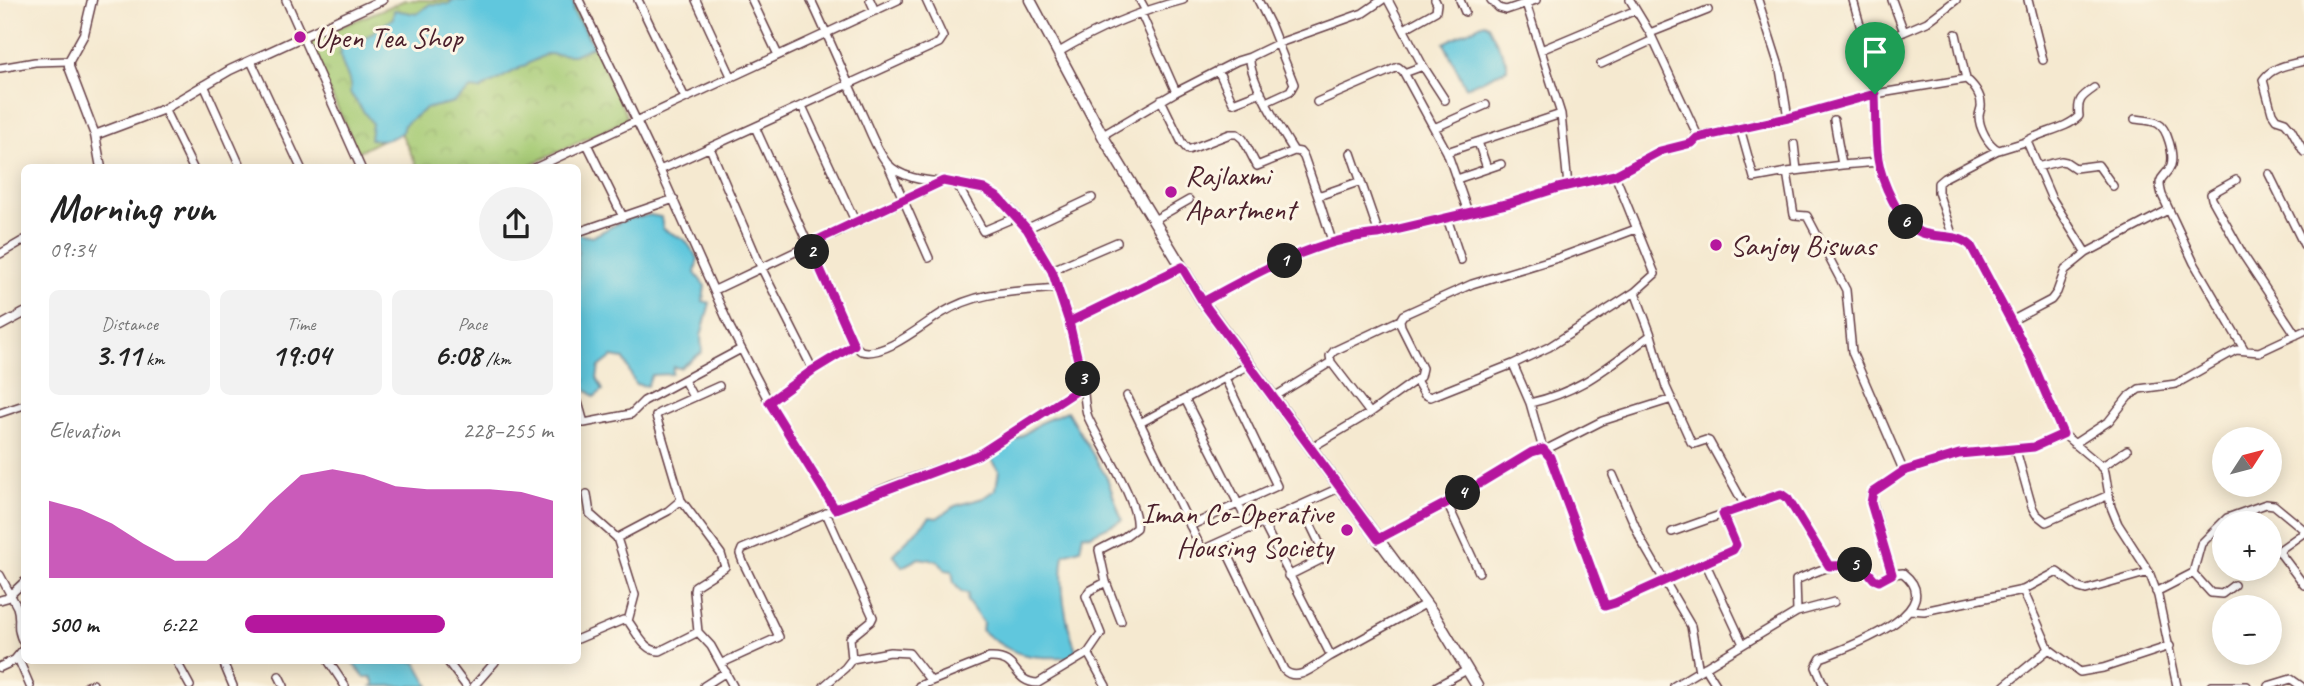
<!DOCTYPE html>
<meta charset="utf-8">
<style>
:root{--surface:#fff;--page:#f2f2f2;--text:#222;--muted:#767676;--accent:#b5179e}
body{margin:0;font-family:Caveat,sans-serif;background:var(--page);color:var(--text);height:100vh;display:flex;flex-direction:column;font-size:26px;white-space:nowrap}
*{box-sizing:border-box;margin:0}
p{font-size:23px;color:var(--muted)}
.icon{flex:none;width:38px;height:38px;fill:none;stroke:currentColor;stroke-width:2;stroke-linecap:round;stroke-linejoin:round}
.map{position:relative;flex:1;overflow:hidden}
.panel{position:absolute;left:21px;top:164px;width:560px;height:500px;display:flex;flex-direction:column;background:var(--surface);border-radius:10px;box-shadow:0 4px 18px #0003}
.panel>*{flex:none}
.needle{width:46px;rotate:54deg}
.buttons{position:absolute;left:2212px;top:427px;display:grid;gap:14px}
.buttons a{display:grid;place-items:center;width:70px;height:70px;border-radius:50%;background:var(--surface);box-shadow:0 4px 18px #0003;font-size:35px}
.pin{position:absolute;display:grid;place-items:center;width:60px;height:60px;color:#fff;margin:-72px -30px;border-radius:50% 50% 50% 0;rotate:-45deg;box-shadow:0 0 7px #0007}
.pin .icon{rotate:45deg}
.km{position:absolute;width:35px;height:35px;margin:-18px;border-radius:50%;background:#222;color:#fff;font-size:19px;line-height:35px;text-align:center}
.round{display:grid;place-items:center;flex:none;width:74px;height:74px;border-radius:37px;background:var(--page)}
.head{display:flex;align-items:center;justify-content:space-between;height:119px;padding:0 28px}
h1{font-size:38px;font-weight:700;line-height:52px}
.stats{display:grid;grid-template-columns:repeat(3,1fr);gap:10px;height:119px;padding:7px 28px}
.stats div{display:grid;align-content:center;border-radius:10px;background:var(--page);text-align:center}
.stats b{font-size:30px;font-weight:700}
.stats small{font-size:19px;font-weight:400}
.stats p{font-size:19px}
.chart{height:196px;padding:14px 28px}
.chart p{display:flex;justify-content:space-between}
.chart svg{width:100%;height:126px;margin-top:7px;fill:var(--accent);opacity:.7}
ul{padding:0 28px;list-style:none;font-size:23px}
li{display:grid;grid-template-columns:112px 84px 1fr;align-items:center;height:52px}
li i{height:18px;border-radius:9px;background:var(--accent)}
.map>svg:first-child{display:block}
.park{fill:url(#park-crowns);stroke:#78744f;stroke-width:2}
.water{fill:#60c7dd;stroke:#557384;stroke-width:2}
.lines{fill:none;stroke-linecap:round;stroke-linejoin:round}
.minor-casing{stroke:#643d44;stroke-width:10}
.tertiary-casing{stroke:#643d44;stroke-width:11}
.secondary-casing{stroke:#643d44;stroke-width:13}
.minor{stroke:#fff;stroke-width:7}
.tertiary{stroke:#fff;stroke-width:8}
.secondary{stroke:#fff;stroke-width:10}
.route-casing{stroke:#fff;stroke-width:14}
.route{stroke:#b5179e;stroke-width:9}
.poi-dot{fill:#b5179e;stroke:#fcf5e5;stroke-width:2.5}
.labels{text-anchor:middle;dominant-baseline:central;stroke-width:6;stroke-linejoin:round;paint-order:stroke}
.poi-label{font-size:30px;fill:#4a1f2b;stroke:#fcf5e5;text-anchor:start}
</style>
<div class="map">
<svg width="2304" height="686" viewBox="0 0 2304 686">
<defs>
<pattern id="park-crowns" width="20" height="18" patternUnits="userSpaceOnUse" patternTransform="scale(1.75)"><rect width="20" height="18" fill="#a5ca73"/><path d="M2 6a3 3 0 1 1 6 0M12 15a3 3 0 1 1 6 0" fill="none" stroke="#90ad64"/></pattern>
</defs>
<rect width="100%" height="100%" fill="#fcf5e5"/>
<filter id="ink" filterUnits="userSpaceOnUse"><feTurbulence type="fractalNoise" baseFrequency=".0143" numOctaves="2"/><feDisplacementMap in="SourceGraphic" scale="14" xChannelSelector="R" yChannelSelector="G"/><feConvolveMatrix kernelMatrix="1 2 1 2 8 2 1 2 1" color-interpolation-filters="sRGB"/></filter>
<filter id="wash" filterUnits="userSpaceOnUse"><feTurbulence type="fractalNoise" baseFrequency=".00686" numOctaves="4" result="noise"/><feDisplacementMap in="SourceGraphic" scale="28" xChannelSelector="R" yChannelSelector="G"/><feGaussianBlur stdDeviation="1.57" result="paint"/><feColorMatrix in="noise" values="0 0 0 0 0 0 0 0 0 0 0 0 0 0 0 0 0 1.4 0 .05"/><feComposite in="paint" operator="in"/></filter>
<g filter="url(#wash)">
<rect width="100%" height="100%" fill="#f5e9d0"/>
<path class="park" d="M405 0H572L628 119 523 168H418L400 131 358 152 306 41Z"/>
<path class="water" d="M452 0H571L574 4 573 12 594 46 574 55 546 54 479 90 471 89 454 102 425 109 404 125 402 132C391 140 383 141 370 139L372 123 350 93C353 76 338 67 341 48L354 39 362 40 393 18 394 10 417 14 430 4H449Z
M1484 23 1488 25 1507 63V69L1466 88 1444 43Z
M650 215 661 217 663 229 685 240 698 258 695 273 705 286 703 301 710 303 701 336 702 352 680 368 673 367 672 374 652 375 647 386 635 384 624 359 612 357 599 367 597 378 603 390 594 397 584 387 585 380 578 376V234L592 237 626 219Z
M1067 411 1107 478 1122 520 1090 535 1083 534 1080 549 1064 554C1059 584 1065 622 1076 650L1071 657C1030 658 1015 658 982 631L983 623 967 601 968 593 961 592 954 583 952 571 945 570 938 561 919 558 902 567 893 554 930 517 937 518 955 506 983 498 996 489 999 470 990 457 1042 422Z
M352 662H416L429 686H372L375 684 372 677H364Z"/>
</g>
<g filter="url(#ink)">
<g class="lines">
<defs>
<path id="minor" d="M286 0 361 168
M579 0 660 170 939 43 943 37 926 0
M638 0 685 98
M696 0 731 76
M752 0 778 55
M811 0C829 38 845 77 863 116 870 131 877 151 887 163 912 191 969 175 997 197 1051 239 1067 312 1082 375 1085 389 1083 404 1088 417 1099 442 1140 503 1136 528L1124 537 1099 550 1106 582 1089 591 1086 596 1101 634 1088 653 1038 683C1011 682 1020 656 989 658L919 686
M870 0 875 11
M1140 0 1146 11
M1258 0 1271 26 1294 84 1290 91 1266 102
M1388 0 1423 66 1445 100
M1460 0 1465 12
M1491 0 1499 8 1506 10 1536 0
M1525 0 1561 114 1568 186
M1758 0 1780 69 1788 118
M1853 0 1862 32 1872 48
M1892 0 1904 32
M1956 0 1927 22 1878 43 1872 48 1878 162C1887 193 1899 231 1935 236 1948 237 1961 236 1971 246L2031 359 2063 434 2100 465 2105 472 2111 507 2118 524 2149 572 2158 596 2177 686
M2028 0 2043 60
M1141 13 1176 92
M1404 29 1436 11 1437 4 1435 0
M1650 33 1708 10
M1956 34 1966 79
M1541 50 1636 10
M1059 52C1097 29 1140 11 1183 0
M251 61 301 168
M2304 61C2290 65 2272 66 2263 80L2272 113 2276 119 2285 122 2291 129 2304 152
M1601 64 1653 40
M0 68 35 62 69 61
M1218 70 1233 103 1261 92
M1404 73 1423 66
M204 85 241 168
M1161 100 1182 143 1188 150 1230 134H1237L1243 139 1257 166 1294 151 1300 152 1304 157 1317 194 1321 195 1361 181
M1317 102 1398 67 1403 71 1447 152 1468 212
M802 106 856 223
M164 109 193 168
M2135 119C2142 120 2151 120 2157 123 2168 128 2174 155 2171 165 2165 180 2156 174 2162 195L2194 263 2244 349
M1834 120 1842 165 1878 162
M755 127 854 345
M1434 128 1486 105
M1740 128 1754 178 1787 172
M1103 135 1176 92 1237 61 1250 57
M1697 138 1788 118 1875 94 1966 79C1973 84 1981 95 1981 104 1982 108 1979 112 1979 116 1979 127 1988 146 1999 150L2025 142 2028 144 2051 197 2086 253
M1478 142 1487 168
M2025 142C2041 131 2066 130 2079 116 2077 100 2081 97 2094 88
M587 144 623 217
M1794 144 1797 170
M710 148 761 267 813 370
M1294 151C1282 132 1248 78 1250 57L1279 43 1363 13 1382 0
M1447 152 1561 114
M1351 153 1379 234
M888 165 929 258
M2037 167 2061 161 2066 162 2075 168 2098 165 2113 186
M535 168 898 0
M660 170 730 327 769 402
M2269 174 2304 245
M1615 175 1655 274 1635 292 1549 347 1513 364 1530 403C1583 391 1608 366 1651 335L1666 387 1691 442 1694 444 1706 440 1709 441 1745 506
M1457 179 1501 164
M2236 180 2211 194 2212 199 2242 253 2296 335
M958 186 983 231 1016 217
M1317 194 1333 244
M1447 218 1461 260
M1154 220 1189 200
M1026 229 1092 198
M578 232 674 199
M1953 237 1938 192V183L1944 178 1998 150
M0 254 24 240
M1052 270 1117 242
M715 290 942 182
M1635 292 1651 335
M1203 302C1257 272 1317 240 1379 234L1510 203 1557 188 1615 175 1660 151 1692 143 1697 138 1696 132 1650 33 1630 0
M2011 321 2051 300 2057 292 2065 270 2086 253 2168 210
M1069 322 1182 267
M684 380 693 397
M1416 380 1424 394 1430 397 1513 364
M1127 396 1202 550 1341 487
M1274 397 1331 362
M1185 399 1251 529
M578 402 584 423 631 414 644 401 741 349
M1530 403 1543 449
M0 413 24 405
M1370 413 1331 362 1330 356 1334 351 1400 320
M1140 423 1249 365
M2074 444 2109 421 2128 397 2139 389 2176 384 2236 350 2259 352 2304 331
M1311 448 1370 413 1420 377 1422 368 1401 326 1400 320 1403 315 1472 284 1561 257 1636 229
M1545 450 1602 421 1672 399
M2016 450 2032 507 2036 514 2046 522 2109 495
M2101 467 2127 450
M1904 472 1959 454 2034 447 2063 434
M1613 475 1642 542 1664 580 1736 548 1723 514 1781 494 1788 499 1829 566
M587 494 590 514 617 538 668 511 681 500
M1447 503 1479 572
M836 509 769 402 813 370 854 345 861 351C884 358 922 325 942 313 980 290 1016 292 1058 288
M1263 523 1331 656 1425 604
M1190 526 1277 486 1225 378
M1672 532 1723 514
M617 538 635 595 628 621
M1378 539 1454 499 1533 452 1543 449 1550 457 1603 603 1608 606 1615 603 1664 580 1691 626 1699 671
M1222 542 1284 670C1298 684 1317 664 1331 656
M1705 562 1743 644
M2149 572 2086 590 2079 588 2057 572 2023 590 2049 649 2080 672 2103 668 2170 646
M2193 573 2211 593 2222 594 2234 585
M0 575 17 607C22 622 14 625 24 644
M1288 576 1326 557 1301 505H1303
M1106 582 1121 621
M2156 592 2193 573 2201 544 2227 518 2266 504 2274 505 2303 529 2302 534 2281 549 2280 553 2304 585
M0 600 7 598 24 582
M1910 610 1924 611 2023 590
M1797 612 1834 602
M698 632 694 591 695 586 725 567 721 554 681 500 656 416 659 413 719 386
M578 639 623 620 628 621C637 632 644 652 660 651L698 632 711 646 733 686
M1088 653 1106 686
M18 658 30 686
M852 659 890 652 909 653 930 680
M177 662 190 686
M223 662 233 686
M329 662 345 686
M448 662 466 686
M722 663 779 637 743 562 740 554 742 549 890 486 978 455 1084 386
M1705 667 1717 686
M279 676 284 686
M87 686 93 684
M474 686 495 662
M704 686 726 672
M824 686 845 668 852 659 850 638 871 621 873 617 826 513
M1437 686 1467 670
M1674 686 1797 612 1796 580C1813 573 1841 559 1861 565 1868 567 1871 576 1876 581L1892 574 1871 497 1873 492 1904 472 1852 352 1846 290 1807 216 1794 215 1787 172 1842 165
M1824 686 1816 667 1821 658C1845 648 1952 612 1903 573L1892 574
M2004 686 2049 649
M2211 686H2247
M2268 686 2291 679 2301 686"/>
<path id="tertiary" d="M92 0 84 34 69 61V67L95 135 101 168
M95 135 164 109 230 70 382 0
M0 326 24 313
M0 667 15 660 24 649"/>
<path id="secondary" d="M1030 0 1105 140 1203 302 1435 616 1477 686"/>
</defs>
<use href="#minor" class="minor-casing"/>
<use href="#tertiary" class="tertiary-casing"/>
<use href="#secondary" class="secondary-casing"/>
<use href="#minor" class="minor"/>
<use href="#tertiary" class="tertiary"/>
<use href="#secondary" class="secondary"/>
</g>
</g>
<g class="lines" filter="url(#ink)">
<defs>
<path id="route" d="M1875 94 1788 118 1697 138 1692 143 1660 151 1615 175 1558 188 1510 203 1378 234C1317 239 1257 272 1203 302L1182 267 1069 322 1052 271 1027 229 999 198 984 189 943 181 809 244 854 345 813 370 769 402 835 509 978 455 1084 386 1069 322 1182 267 1203 302 1207 308 1378 539 1454 499 1532 452 1543 449 1550 457 1605 606 1615 603 1733 550 1736 545 1723 514 1781 494 1788 499 1829 566 1862 565 1874 579 1879 581 1892 574 1871 503 1873 492 1904 471 1959 454 2034 447 2063 434 2031 359 1971 246C1958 233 1937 239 1920 232 1900 225 1881 180 1878 159 1875 138 1876 116 1875 94"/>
</defs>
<use href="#route" class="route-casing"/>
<use href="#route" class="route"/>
</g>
<g class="poi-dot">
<circle cx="300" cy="37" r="7"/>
<circle cx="1171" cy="192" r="7"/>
<circle cx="1716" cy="245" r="7"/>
<circle cx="1347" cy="530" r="7"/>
</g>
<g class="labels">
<g class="poi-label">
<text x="314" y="37">Upen Tea Shop</text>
<text x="1185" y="175">Rajlaxmi<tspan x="1185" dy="34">Apartment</tspan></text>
<text x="1730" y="245">Sanjoy Biswas</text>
<text x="1333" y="513" text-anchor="end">Iman Co-Operative<tspan x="1333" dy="34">Housing Society</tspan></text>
</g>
</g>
</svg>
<div class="buttons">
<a><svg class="needle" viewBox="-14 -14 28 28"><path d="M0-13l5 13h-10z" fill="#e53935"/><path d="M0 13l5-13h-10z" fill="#767676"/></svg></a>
<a>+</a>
<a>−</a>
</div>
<div class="pin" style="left:1875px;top:94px;background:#1e9e55"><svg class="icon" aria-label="arrive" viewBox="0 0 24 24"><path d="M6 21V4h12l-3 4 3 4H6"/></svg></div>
<b class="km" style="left:1285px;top:261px">1</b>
<b class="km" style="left:812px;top:252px">2</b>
<b class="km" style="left:1083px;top:379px">3</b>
<b class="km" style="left:1463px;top:493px">4</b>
<b class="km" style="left:1855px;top:565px">5</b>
<b class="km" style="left:1906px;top:222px">6</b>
<section class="panel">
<div class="head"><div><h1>Morning run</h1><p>09:34</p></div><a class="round"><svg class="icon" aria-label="share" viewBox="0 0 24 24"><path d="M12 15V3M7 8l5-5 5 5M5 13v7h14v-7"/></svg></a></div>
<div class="stats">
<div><p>Distance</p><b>3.11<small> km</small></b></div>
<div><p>Time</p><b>19:04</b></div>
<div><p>Pace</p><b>6:08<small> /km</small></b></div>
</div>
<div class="chart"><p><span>Elevation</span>228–255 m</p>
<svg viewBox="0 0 160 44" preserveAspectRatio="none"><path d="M0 44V17L10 20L20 25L30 32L40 38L50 38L60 30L70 18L80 8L90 6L100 8L110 12L120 13L130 13L140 13L150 14L160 17V44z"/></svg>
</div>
<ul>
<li><b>500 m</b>6:22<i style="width:65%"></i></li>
</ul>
</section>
</div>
